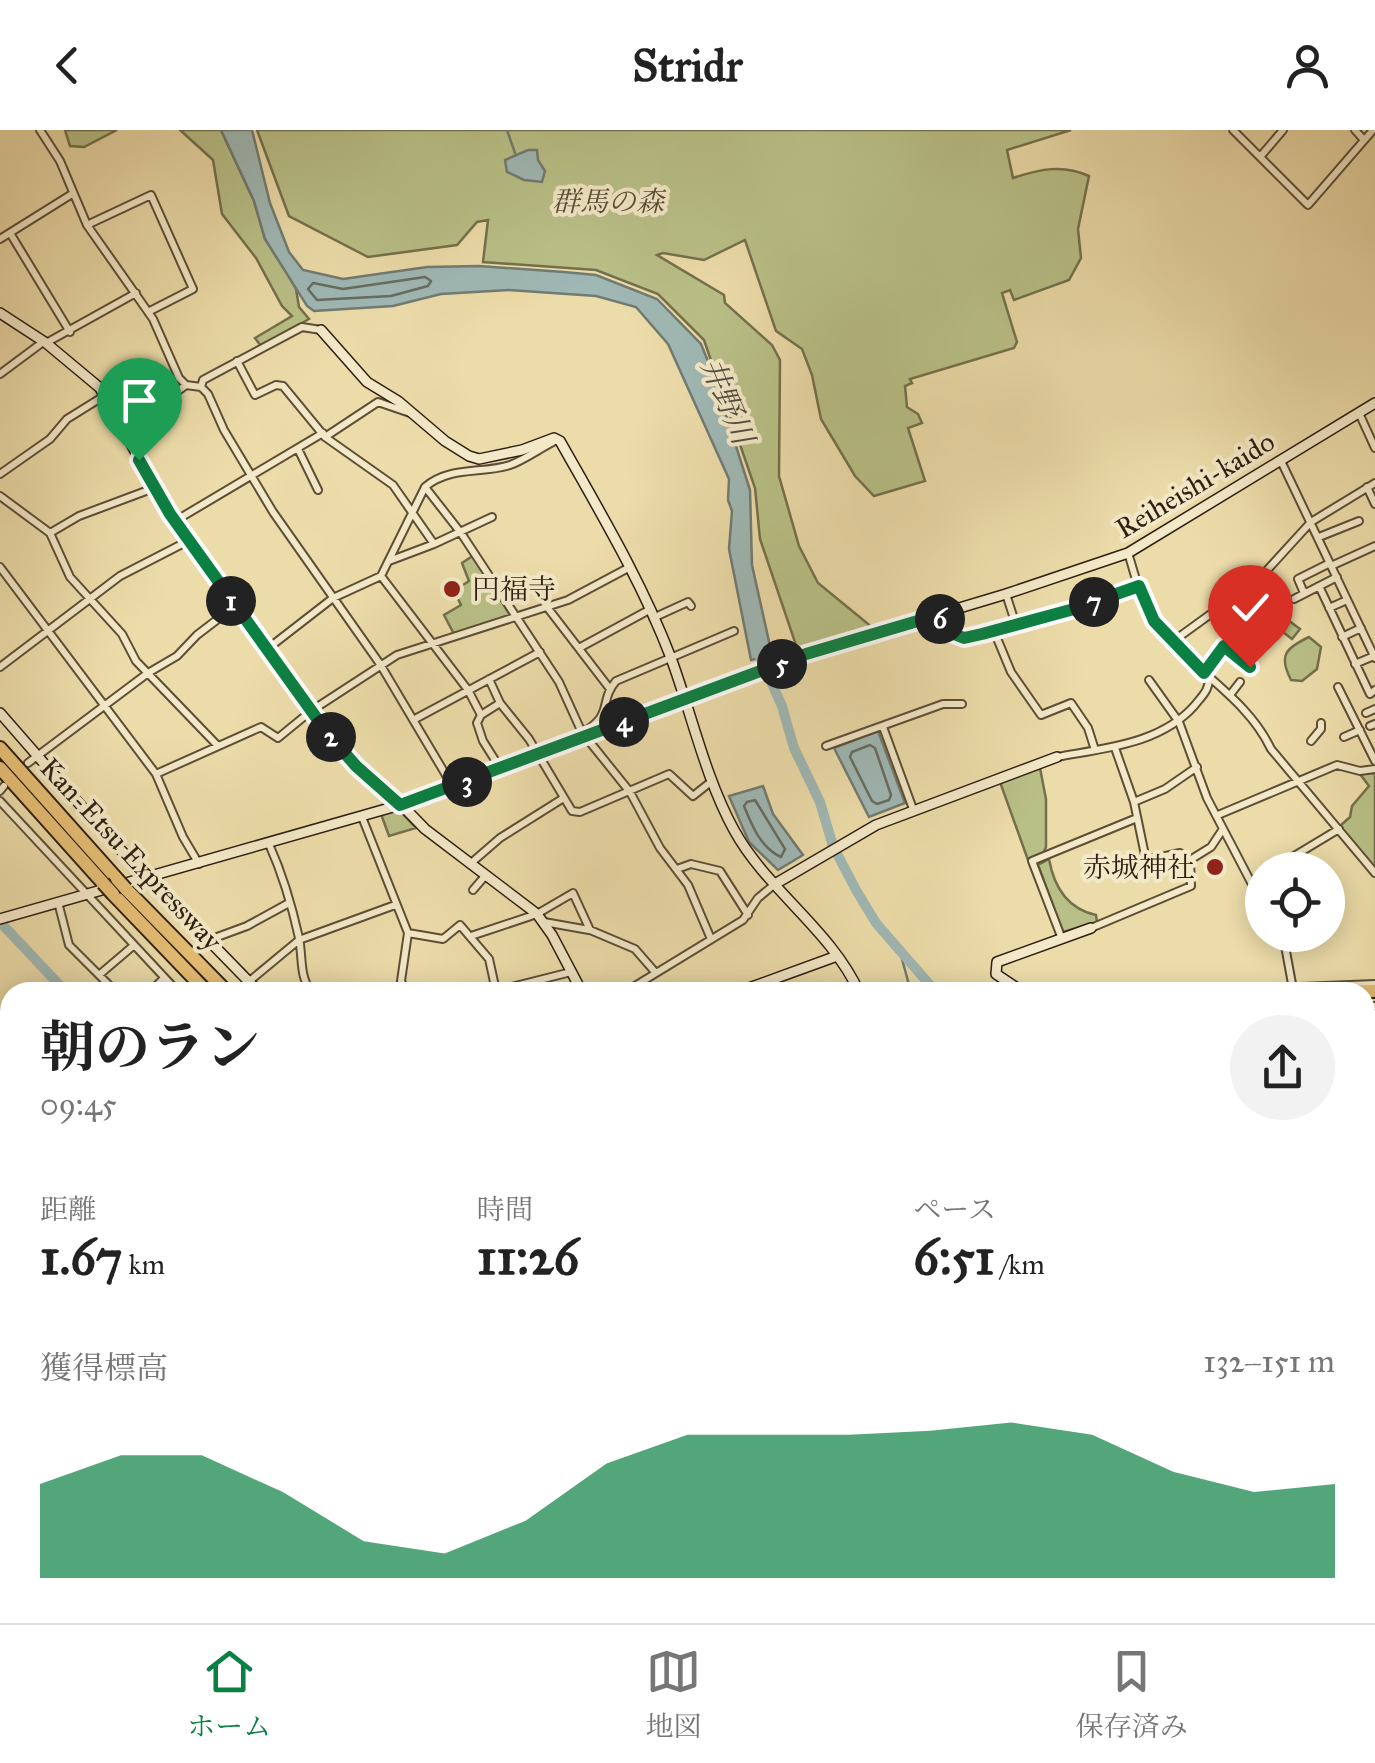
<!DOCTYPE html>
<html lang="ja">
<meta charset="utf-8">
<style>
:root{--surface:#fff;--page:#f2f2f2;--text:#222;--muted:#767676;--line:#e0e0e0;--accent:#0b8043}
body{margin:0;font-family:"IM FELL Great Primer","Noto Serif JP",serif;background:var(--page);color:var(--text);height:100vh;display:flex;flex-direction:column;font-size:38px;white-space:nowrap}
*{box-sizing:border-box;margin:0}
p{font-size:32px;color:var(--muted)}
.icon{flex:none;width:55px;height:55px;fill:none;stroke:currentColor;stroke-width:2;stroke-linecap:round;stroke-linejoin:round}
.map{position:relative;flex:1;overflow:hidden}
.side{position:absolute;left:0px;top:852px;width:1375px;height:642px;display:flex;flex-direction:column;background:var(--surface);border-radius:30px 30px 0 0;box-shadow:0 5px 25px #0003}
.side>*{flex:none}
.tools{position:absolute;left:1245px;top:722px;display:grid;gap:20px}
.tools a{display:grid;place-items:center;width:100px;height:100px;border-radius:50%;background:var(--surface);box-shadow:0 5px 25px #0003;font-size:50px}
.pin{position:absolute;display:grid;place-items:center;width:85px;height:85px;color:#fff;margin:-102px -42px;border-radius:50% 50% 50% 0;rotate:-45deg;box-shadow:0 0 10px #0007}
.pin .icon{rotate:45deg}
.km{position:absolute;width:50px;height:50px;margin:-25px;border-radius:50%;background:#222;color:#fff;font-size:28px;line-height:50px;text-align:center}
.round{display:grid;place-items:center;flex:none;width:105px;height:105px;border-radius:52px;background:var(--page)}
.head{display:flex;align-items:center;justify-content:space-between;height:170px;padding:0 40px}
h1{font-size:55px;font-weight:700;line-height:75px}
.stats{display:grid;grid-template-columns:repeat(3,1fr);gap:15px;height:170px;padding:10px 40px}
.stats div{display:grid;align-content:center}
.stats b{font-size:50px;font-weight:700}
.stats small{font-size:28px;font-weight:400}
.stats p{font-size:28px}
.chart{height:280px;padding:20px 40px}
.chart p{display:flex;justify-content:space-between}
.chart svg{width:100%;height:180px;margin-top:10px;fill:var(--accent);opacity:.7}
header{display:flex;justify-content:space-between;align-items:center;height:130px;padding:0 40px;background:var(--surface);font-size:45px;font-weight:700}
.tab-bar{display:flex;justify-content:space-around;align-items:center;height:140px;border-top:2px solid var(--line);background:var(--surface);font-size:28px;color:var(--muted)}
.tab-bar a{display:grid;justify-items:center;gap:5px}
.tab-bar .selected{color:var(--accent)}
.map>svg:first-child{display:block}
.green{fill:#b9c087;stroke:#73704c;stroke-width:2.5}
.water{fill:#9fb8b5;stroke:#717b73;stroke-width:2.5}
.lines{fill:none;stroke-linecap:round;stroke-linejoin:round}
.shore{stroke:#666c63;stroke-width:2.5}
.stream{stroke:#717b73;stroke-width:2.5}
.river{stroke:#9fb8b5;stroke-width:10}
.street-casing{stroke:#5d4e37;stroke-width:10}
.secondary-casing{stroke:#2d1f11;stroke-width:12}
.highway-casing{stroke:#2d1f11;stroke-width:16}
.street{stroke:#f3e8c7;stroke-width:6}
.secondary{stroke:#f3e8c7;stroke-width:9}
.highway{stroke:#e6be74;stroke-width:12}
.highway-bridge-casing{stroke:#2d1f11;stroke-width:16;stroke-linecap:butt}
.highway-bridge{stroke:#e6be74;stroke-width:12}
.route-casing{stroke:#fff;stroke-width:20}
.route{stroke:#0b8043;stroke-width:12}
.poi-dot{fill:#8f2418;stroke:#f3e8c7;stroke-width:4}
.labels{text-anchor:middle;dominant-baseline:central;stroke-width:8;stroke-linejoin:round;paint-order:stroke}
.park-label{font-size:28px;font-style:italic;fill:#574f34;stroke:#f3e8c7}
.street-label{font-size:28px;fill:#2d1f11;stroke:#f3e8c7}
.poi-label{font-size:28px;fill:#2d1f11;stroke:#f3e8c7;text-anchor:start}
.water-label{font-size:30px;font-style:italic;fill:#4f4d42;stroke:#f3e8c7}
</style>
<header><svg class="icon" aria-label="back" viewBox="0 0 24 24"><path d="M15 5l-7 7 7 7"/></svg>Stridr<svg class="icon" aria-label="person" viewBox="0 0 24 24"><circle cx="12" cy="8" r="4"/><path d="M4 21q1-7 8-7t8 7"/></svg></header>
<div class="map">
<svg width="1375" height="1493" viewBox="0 0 1375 1493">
<rect width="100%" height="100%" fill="#ecdca9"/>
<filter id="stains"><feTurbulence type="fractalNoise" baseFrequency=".002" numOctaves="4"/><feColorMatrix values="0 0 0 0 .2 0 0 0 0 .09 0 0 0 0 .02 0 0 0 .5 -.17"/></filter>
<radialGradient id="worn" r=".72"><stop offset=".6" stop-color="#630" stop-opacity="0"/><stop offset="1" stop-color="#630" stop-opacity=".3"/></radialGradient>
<path class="green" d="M65 0H117L84 17 70 16Z
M180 0H221L254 71 265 109 286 141 296 159 299 177 309 189 261 216 255 208 292 186 282 176 256 128 222 84 213 30Z
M257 0H1071L1007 20 1013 48C1040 39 1063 34 1089 46L1078 99 1081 128 1069 150 1014 170 1010 160 1002 163 1017 212 1014 218 910 249 912 253 905 256 907 277 918 284 922 293 908 298 925 351 874 366 855 346 821 289 812 245 802 219 776 201 745 110 704 130 663 123 657 125 724 165 725 173 772 215 780 230 779 346 799 416 818 453 873 498 798 521 760 409 755 358 704 210 658 164 596 140 483 132 488 90 477 92 457 115 368 127 289 86Z
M474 425 510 485 454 504 444 485 461 475 454 461 469 451 462 433Z
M1248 460 1300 499 1292 509 1258 483 1249 493 1227 477Z
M1259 486 1276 500 1263 514 1253 506 1243 518 1237 512Z
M1309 507 1321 517 1317 539 1302 551 1291 550C1278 525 1286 518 1309 507Z
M1040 638 1046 669V717L1043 724 1028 730 1000 652Z
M1375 643V739L1340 696 1350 687 1352 676 1369 656 1360 644Z
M398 679 416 698 389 706 381 684Z
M1049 729C1054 757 1068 779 1096 785L1097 792 1063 802 1038 735Z"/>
<path class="water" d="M221 0H252L270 73 289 122 303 140 343 149 427 137 479 136 564 142 596 145 657 169 701 214 712 241 750 360 752 435 770 516 776 524 751 530 729 419 732 381 728 370 729 349 668 214 636 177 596 166 509 160 441 164 393 176 314 181 307 176 265 109 254 71Z
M528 20H537L538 30 545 41 542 52 524 50 507 42 505 30Z
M878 601 905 673 869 687 834 618Z
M763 656 773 684 803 725 778 740 749 712 729 666Z"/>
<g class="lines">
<path class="shore" d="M425 147 431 151 428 156 391 166 317 170 308 159 313 153 343 159Z
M870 615 875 618 891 665 889 670 877 674 872 671 850 627 852 622Z
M755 670 785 719 781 727C761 718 752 696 744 676L747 672Z"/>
<path class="stream" d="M507 0 515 23
M899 818 911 862
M0 1032 10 1062
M1136 1485 1140 1493"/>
<path class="river" d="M756 518 782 576 794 618 820 672 833 716 856 760 876 793 936 862
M0 792 66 862
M1365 1042 1375 1045
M928 1485 937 1493"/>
<defs>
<path id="street" d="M40 0 60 31 87 95 153 189 179 248 186 255
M1233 0 1308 75 1373 0
M1355 0 1364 10
M1260 27 1283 0
M87 95 151 65 193 159 148 182
M10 103 70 202
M0 109 72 64
M46 213 136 163
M237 231 255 265 276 255 283 256 325 307 393 355 434 414 492 387
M0 244 43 212
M201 257 208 264 224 300 273 382 380 534 453 657
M1359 283 1375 318
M124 301 186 255 201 257 203 250 302 197 321 200
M325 307 378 272 413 284
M298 319 318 360
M1281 331 1375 528
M0 344 50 309 67 289 104 266
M425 357 461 403 559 552 584 607
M1367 357 1375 374
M0 366 50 403 70 447 122 504 136 531 217 615
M175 391 323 303
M50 403 79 386 154 358
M1319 407 1359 391
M1128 423C1135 444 1140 470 1152 488 1186 538 1245 564 1271 619L1375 743
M389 431 434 414
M1331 436 1375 416
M0 437 156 644 183 707 199 734
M381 446 468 560 481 585
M1319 456 1370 564 1375 560
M1304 463 1298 449 1330 433
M1006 464 1016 495
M1294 469 1337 447
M547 477 610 559
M1329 478 1347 470
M938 485 944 500 964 508 982 504 1073 479 1139 456
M653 488 688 472 691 476
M994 501 1011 542 1041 585 1071 573 1088 598 1095 620
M1342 507 1361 498
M1172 512 1259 449 1311 392 1375 353
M1224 516 1250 537
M579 518 649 480
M266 520 333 468 381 446 425 357C449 336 482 344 510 335 524 330 539 319 553 312
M1355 534 1374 526
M0 537 120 446 188 411
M1204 543 1232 506 1237 508 1247 495 1223 477
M489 549 500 573 529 609 572 681 580 682 669 644 693 666 712 651
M1149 550 1179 592 1207 668 1254 758 1262 768
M1338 557 1375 631
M1230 565 1240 552
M1366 583 1375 579
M415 589 540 522
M1370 596 1375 594
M883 597 913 679
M582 603C615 584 598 572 616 551L734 501
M585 606 630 662 660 718 688 755 711 809
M1344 607 1360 600
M1311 611 1321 599V593
M826 616 943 574H962
M1115 618 1134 672 1146 730 1180 723 1190 730 1211 717 1223 699
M1057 627C1105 618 1161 614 1195 575 1203 565 1209 560 1209 548
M28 633 148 543 177 526 197 505 235 476
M500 638 483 611 477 593 481 585 500 573
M156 644 261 597 278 608 311 581 397 525 568 470 630 437
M0 661 4 656
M0 671 178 862
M1134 672 1165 659 1197 637
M1218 685 1337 635 1360 641 1375 639
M362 687 408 803 401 851 406 862
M269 714C282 743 292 776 299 808 303 828 299 845 311 862
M470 734 500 708 562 669
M677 739 691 734 720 741 748 785
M1271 740 1339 699
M473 760 485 746
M58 772 69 815 116 862
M544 792 589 800
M1091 798 1191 756 1190 730
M408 803 443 809 460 795 489 829 496 861 571 842
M1283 805 1293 859
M471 806 537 784 573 763 590 800 635 819 655 842
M1062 809 1032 731 1137 688
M209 810 247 796 289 773
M99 845 133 816
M240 859 299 810 395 775
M150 862 164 848
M625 862 743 790 758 768 775 754
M1273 862 1300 857 1375 854
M1365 876H1375
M1365 1158H1375
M1365 1269 1375 1277
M1365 1428H1375
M433 1485 436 1493
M617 1485 620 1493
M976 1485 990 1493
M1189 1485 1190 1493
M1282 1485 1283 1493
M1101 1486 1115 1493
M64 1493 89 1485
M301 1493 324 1485
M811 1493 836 1485
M1216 1493 1256 1485"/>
<path id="secondary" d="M0 183 46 213 100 258 170 384 328 604 356 636 392 665 425 699 537 784 552 805 582 862
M321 200 367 252 398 271 445 311 469 326 479 329 522 320 554 308 560 311C600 382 642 452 671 528 692 585 705 647 734 700 767 760 831 800 859 862
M0 583 111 710 259 862
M775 754 876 695 1057 627
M0 789 400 675 806 524 1006 464 1128 423 1375 273
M738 862 837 826
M1023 862 996 844 997 832 1091 798
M1365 1091 1375 1093
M0 1318 10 1348
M1365 1353 1375 1352
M0 1391 10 1388
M56 1485 58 1493
M1100 1485H1101"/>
<path id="highway" d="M0 618 117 749
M0 638 103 753
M126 759 227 862
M113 764 207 862
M1328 862 1375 861
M0 1235H10
M0 1244H10
M1019 1485 1034 1493
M1046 1485 1061 1493"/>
</defs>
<use href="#street" class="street-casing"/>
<use href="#secondary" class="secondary-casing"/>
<use href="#highway" class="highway-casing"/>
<use href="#street" class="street"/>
<use href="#secondary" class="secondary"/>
<use href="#highway" class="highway"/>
<defs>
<path id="highway-bridge" d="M117 749 126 759
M103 753 113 764"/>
</defs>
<use href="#highway-bridge" class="highway-bridge-casing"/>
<use href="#highway-bridge" class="highway-bridge"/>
</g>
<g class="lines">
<defs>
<path id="route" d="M139 330 170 384 328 604 356 636 400 675 806 524 938 485 944 500 964 508 982 504 1074 479 1139 456 1154 491 1204 543 1224 516 1250 537"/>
</defs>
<use href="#route" class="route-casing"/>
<use href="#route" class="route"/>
</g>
<g class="poi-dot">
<circle cx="452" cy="459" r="10"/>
<circle cx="1215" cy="737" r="10"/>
</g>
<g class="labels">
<g class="park-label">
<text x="608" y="71">群馬の森</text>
</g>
<g class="street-label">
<text transform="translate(1195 355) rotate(-31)">Reiheishi-kaido</text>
<text transform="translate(131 724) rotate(47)">Kan-Etsu Expressway</text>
</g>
<g class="poi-label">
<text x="472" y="459">円福寺</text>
<text x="1195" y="737" text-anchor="end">赤城神社</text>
</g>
<g class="water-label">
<text transform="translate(727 271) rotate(67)">井野川</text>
</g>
</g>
<rect width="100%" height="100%" filter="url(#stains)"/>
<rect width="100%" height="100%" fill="url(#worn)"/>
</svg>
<div class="tools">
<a><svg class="icon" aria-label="locate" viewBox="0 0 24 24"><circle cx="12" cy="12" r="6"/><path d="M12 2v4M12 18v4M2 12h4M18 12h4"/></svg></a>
</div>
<div class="pin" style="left:139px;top:330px;background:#1e9e55"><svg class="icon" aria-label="arrive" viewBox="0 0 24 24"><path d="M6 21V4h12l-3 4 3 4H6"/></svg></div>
<div class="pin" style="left:1250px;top:537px;background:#d93025"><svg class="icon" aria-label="check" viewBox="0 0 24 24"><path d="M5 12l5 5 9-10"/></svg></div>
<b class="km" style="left:231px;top:471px">1</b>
<b class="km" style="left:331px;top:607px">2</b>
<b class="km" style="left:467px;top:652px">3</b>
<b class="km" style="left:624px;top:592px">4</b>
<b class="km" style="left:782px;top:534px">5</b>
<b class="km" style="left:940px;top:489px">6</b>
<b class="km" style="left:1094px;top:472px">7</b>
<section class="side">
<div class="head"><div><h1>朝のラン</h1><p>09:45</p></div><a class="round"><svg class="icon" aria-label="share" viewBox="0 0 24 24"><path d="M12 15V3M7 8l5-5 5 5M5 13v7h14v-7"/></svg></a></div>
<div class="stats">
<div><p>距離</p><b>1.67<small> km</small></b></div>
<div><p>時間</p><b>11:26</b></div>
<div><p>ペース</p><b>6:51<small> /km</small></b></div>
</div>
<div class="chart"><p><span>獲得標高</span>132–151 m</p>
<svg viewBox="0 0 160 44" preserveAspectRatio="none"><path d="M0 44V21L10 14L20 14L30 23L40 35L50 38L60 30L70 16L80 9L90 9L100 9L110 8L120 6L130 9L140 18L150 23L160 21V44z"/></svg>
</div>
</section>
</div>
<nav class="tab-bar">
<a class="selected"><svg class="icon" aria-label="home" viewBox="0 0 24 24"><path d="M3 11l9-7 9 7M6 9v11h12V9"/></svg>ホーム</a>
<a><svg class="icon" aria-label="map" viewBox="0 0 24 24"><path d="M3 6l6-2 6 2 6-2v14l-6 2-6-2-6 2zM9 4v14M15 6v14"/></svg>地図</a>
<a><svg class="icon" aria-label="saved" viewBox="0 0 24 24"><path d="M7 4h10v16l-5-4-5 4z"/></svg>保存済み</a>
</nav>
